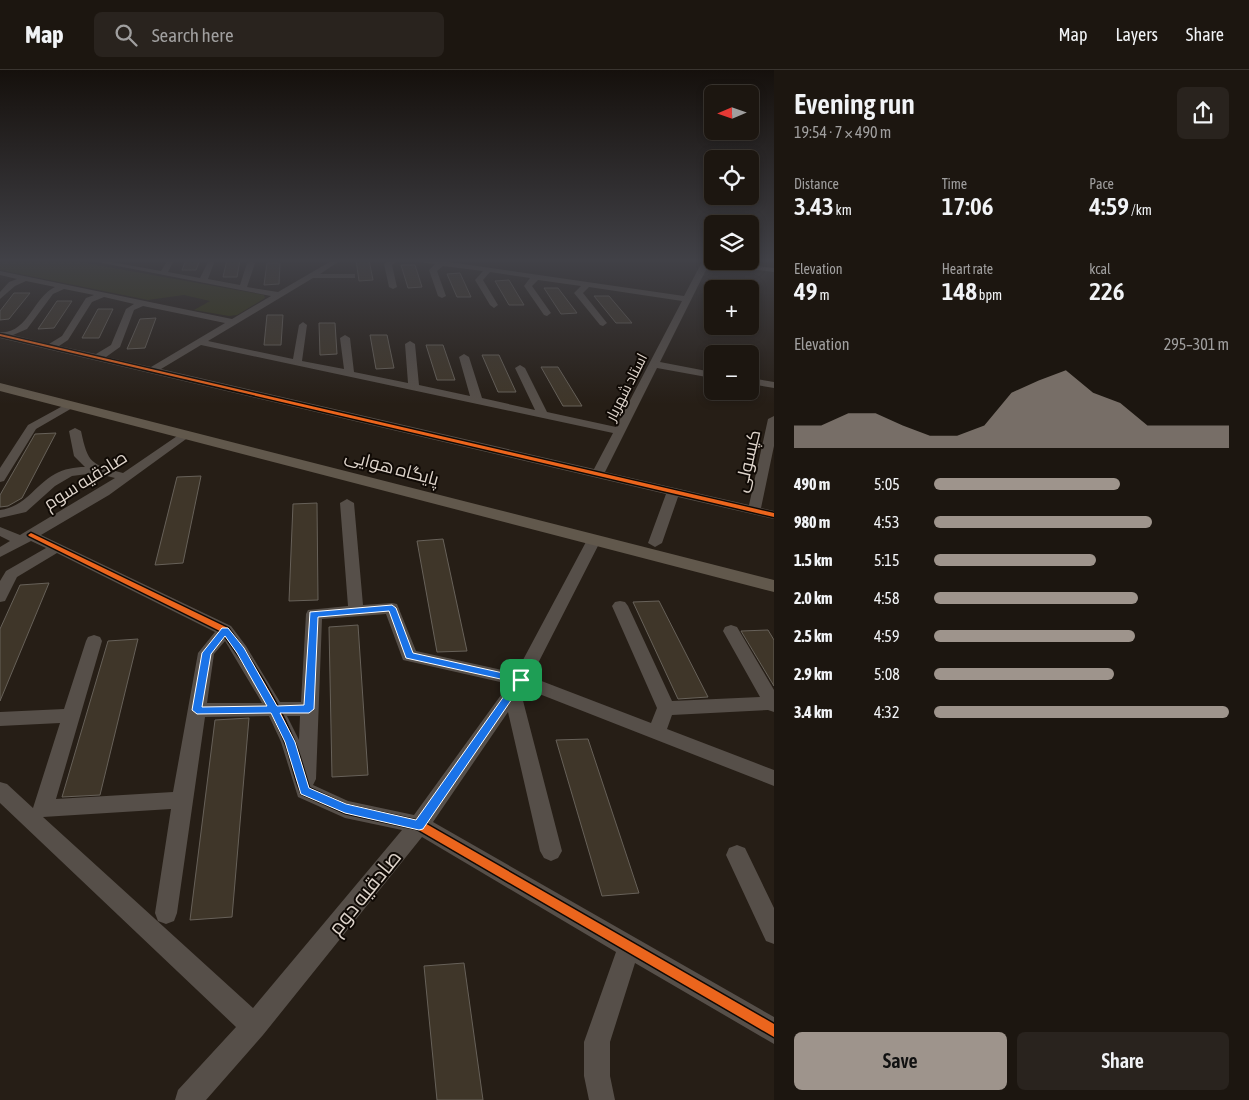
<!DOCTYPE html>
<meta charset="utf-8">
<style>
:root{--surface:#1c1610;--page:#29231e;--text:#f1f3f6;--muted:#a09f9f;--line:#3a3530;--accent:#9e948c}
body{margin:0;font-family:"Asap Condensed",Cairo,sans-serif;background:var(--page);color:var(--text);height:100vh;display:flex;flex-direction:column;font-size:19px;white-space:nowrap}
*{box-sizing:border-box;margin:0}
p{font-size:16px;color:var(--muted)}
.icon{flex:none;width:28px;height:28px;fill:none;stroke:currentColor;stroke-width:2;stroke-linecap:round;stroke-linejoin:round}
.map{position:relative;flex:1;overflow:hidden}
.side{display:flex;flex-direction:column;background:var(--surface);width:475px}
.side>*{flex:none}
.needle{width:32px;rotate:268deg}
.buttons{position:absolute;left:704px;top:15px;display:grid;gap:10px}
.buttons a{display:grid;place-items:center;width:55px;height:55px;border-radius:8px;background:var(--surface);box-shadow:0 2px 8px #0003,0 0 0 1px var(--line);font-size:25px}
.pin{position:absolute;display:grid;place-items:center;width:42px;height:42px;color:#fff;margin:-21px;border-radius:10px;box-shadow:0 2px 8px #0006}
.round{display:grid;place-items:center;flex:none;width:52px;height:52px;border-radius:8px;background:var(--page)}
.overview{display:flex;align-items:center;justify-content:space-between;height:85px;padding:0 20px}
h1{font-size:28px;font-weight:600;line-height:38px}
.stats{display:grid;grid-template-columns:repeat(3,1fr);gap:8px;height:85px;padding:5px 20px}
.stats div{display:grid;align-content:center}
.stats b{font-size:25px;font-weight:600}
.stats small{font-size:14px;font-weight:400}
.stats p{font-size:14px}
.chart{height:140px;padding:10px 20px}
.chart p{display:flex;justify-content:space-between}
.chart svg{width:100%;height:90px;margin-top:5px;fill:var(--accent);opacity:.7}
.cta{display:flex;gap:10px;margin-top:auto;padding:10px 20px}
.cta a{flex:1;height:58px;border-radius:8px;background:var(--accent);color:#111;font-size:20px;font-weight:600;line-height:58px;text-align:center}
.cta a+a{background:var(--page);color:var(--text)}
ul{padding:0 20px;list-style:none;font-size:16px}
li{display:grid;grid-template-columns:80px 60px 1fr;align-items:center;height:38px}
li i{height:12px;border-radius:6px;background:var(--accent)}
header{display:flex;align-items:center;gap:30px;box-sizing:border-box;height:70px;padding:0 25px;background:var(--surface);border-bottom:1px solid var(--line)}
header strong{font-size:24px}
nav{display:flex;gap:28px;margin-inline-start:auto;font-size:18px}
.search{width:350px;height:45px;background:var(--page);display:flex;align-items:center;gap:12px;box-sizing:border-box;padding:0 18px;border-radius:8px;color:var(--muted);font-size:19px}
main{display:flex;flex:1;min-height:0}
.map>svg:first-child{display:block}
.green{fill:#333411}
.building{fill:#3f3629;stroke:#676159}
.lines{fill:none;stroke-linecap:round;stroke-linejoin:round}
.minor{fill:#564f49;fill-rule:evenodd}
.major{fill:#61584c;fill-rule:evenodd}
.cycleway-casing{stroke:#100a05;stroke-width:3}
.cycleway{fill:#eb651d;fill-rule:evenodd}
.route{fill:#1a73e8;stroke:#fff;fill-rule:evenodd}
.labels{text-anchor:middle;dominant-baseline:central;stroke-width:4;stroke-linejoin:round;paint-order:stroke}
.far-street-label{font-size:15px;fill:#ded4cb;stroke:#100a05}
.street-label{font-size:18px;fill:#ded4cb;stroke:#100a05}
.near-street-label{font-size:21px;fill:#ded4cb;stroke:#100a05}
</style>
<header>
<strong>Map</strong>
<div class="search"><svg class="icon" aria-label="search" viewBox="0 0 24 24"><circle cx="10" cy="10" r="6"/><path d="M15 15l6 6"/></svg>Search here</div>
<nav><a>Map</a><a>Layers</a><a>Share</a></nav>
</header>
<main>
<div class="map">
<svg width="774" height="1030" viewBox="0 0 774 1030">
<rect width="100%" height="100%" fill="#261e16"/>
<path class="green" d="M0 190H69L264 225 265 228 237 245 229 246 194 240 210 231 184 225 148 230 0 200Z"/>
<path class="building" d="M186 190H200L196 200H182Z
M227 190H240L237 207H223Z
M356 190H369L373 210 359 211Z
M267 193H280L279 214 264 215Z
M401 195H415L422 217 408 218Z
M460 203 471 227H457L447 204Z
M509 210 524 235H509L495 211Z
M544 218H558L577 243 561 244Z
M14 223H30L9 249 0 250V241Z
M594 226H609L632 253H616Z
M57 231H72L54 258 38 259Z
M98 239H113L99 268H82Z
M267 245H283L281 275H264Z
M156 248 145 278 127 279 140 249Z
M319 253H335L337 284 320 285Z
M370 265H387L394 298 376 299Z
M426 275H443L455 310H437Z
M482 285H499L516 322H498Z
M541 297H558L582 336H563Z
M56 363 22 428 8 436 0 437V425L35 364Z
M201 406 183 493 155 495 177 407Z
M317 433 318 530 289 531 293 434Z
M443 469 467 581 437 582 417 471Z
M49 513 0 631V559L20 515Z
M659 531 708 627 678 629 633 532Z
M358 555 368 705 332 707 329 557Z
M768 560 774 570V616L741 561Z
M138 569 100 725 62 727 108 571Z
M249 648 232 847 190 850 215 650Z
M588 669 639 823 602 826 556 670Z
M464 893 483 1030H437L424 896Z"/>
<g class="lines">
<path class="minor" d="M87 190H100L161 201 168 190H174L168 202 200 208 209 190H215L208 209 240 215 247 193 251 191 255 193 247 217 278 222 333 190H341L320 204H355V208H313L208 271 293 289 299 255 303 252 307 255 302 291 344 299 340 268 345 265 350 268 354 302 408 313 405 274 410 271 415 274 419 315 470 326 459 287 464 284 469 287 482 328 535 340 515 298 520 295 525 298 547 342 616 357 682 231 589 217 583 223 607 253 603 256 600 255 574 223 581 216 538 210 532 216 551 243 547 246 544 245 524 216 530 208 490 202 483 210 498 235 494 238 490 235 475 210 483 201 443 196 437 201 446 226 442 228 438 226 429 200 435 194 418 192V190L442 191 684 226 703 190 774 198V202L709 194 660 292 712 302V308L657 298 605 402 749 435 768 349 774 346V376L761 438 774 441V449L678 427 662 473 655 477 648 473 666 424 0 268V262C27 265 34 226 55 217L26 211 15 216 0 229V222L9 212 17 209 0 205V201L232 249 271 226ZM64 219 94 225 86 228 62 266 49 274 13 265 27 259 53 224ZM104 227 134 234 126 239 111 275 96 284 59 276 68 270 92 232ZM143 236 225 253 151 297 106 287 120 277 134 240ZM201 275 613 363 594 399 161 299Z
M390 190H398L392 195 397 217 393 219 389 217 384 194Z
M750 308 774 312V318L750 314Z
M70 332 74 333 75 335 74 337 36 359 4 411 0 412V398L28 355Z
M75 358 81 361C88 394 91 394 123 403L183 362 187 361 193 364 109 425 41 465 231 556 246 576 280 632H301L306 544 308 540 348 536 340 433 347 429 354 433 363 535 392 533 397 534 416 581 516 603 587 470 594 466 601 470 531 607 651 653 657 638 612 536 615 532 620 531 625 532 628 536 672 631 760 627 723 561 725 557 731 555 737 557 774 620V642L768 640 672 645 667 659 774 700V716L524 618 521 623 562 781 558 788 551 791 544 788 540 781 508 642 433 752 774 947V974L635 893 610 972V1006L615 1030H589L584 1006V972L616 882 422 767 263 965 206 1030H175L178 1020 236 957 0 733V712L7 714 33 738 60 653 0 656V642L64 639 86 571 88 567 94 565 100 567 102 571 56 729 173 722 198 583 215 562 57 483 17 507 5 531 0 532V511L6 501 46 478 31 471 0 487V477L10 471 0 466V457L20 465 115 408 95 403 72 406 55 416 26 442 0 448V440C25 437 34 416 55 404 64 399 74 397 85 397L74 386 69 361ZM386 544 403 590 509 614 414 745 348 731 313 715 316 709 322 549ZM225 571 262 633H207L214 584ZM269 646 281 672 298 727 345 748 402 760 253 938 43 747 171 739 155 843 158 851 166 854 174 851 177 843 205 647ZM287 646H300L299 670Z
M737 775 745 778 774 838V874L766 871 726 785 729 778Z"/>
<path class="major" d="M0 313 774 510V522L0 321Z"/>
<defs>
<path id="cycleway" d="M0 264 774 443V447L0 266Z
M31 463 228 558C254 593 277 631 294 671 300 686 304 703 309 718L346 735 423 752 774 954V967L417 759 345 743 302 724C294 708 292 689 285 672 271 635 246 594 222 562L29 466 28 465Z"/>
</defs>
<use href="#cycleway" class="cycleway-casing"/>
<use href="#cycleway" class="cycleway"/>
</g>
<linearGradient id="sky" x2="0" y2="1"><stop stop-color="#15100c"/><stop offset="0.57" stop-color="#414147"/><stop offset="1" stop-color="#414147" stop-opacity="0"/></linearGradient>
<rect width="774" height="334" fill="url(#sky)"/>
<path class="route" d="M392 535 396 538 413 583 521 607 525 610 423 759 419 760 345 743 301 724 285 672 271 643 197 644 192 640 202 583 222 558H228L244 578 277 636 304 635 310 542ZM389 541 406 588 514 612 416 750 346 734 309 718 295 672 280 643H309L314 639 318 547ZM225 566 237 583 267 636 202 637 211 584Z"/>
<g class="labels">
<g class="far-street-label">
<text transform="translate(626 317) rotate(-63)">استاد شهریار</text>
</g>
<g class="street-label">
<text transform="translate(747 391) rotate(-77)">کپسولی</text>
<text transform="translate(392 397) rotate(15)">پایگاه هوایی</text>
<text transform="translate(85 410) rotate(-32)">صادقیه سوم</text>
</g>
<g class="near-street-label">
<text transform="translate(364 822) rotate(-51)">صادقیه دوم</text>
</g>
</g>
</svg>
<div class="buttons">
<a><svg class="needle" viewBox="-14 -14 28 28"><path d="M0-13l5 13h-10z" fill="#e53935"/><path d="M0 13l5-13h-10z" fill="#a09f9f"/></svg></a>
<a><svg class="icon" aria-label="locate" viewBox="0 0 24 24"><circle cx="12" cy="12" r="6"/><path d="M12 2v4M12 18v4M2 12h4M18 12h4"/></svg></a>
<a><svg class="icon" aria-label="layers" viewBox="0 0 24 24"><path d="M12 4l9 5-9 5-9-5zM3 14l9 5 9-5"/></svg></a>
<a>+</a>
<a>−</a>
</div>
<div class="pin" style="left:521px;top:610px;background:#1e9e55"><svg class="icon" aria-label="arrive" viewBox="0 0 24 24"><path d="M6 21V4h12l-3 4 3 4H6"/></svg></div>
</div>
<section class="side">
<div class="overview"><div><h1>Evening run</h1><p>19:54 · 7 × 490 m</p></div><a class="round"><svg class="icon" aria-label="share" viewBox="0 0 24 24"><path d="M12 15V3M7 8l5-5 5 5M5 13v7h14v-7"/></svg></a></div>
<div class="stats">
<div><p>Distance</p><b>3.43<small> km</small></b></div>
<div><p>Time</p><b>17:06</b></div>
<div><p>Pace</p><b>4:59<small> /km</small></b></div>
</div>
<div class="stats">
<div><p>Elevation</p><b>49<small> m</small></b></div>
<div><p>Heart rate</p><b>148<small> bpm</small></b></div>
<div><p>kcal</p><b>226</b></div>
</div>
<div class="chart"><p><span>Elevation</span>295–301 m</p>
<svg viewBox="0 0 160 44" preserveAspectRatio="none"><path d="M0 44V33L10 33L20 27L30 27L40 33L50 38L60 38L70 33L80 17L90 11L100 6L110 17L120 22L130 33L140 33L150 33L160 33V44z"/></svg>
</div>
<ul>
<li><b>490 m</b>5:05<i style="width:63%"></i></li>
<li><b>980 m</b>4:53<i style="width:74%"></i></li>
<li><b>1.5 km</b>5:15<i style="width:55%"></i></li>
<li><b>2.0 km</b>4:58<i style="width:69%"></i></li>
<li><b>2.5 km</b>4:59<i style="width:68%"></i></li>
<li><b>2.9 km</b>5:08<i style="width:61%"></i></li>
<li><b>3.4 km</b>4:32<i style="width:100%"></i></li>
</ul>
<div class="cta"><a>Save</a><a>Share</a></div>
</section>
</main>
